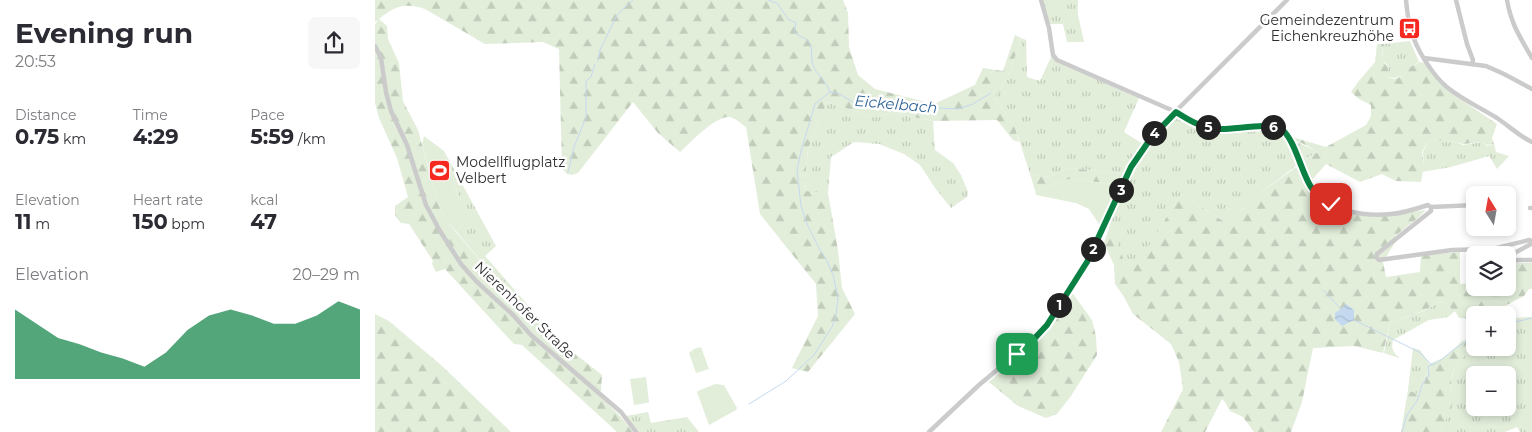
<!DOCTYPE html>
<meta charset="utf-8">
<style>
:root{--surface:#fff;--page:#f7f7f7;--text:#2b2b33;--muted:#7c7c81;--accent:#0b8043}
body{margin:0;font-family:Montserrat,sans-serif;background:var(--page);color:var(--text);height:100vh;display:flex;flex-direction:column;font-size:19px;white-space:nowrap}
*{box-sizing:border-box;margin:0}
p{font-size:16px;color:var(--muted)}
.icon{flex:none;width:28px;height:28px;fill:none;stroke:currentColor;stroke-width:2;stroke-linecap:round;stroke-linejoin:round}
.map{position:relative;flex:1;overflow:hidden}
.side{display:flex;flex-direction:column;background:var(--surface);width:375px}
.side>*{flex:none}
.needle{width:32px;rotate:349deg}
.buttons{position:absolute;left:1091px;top:186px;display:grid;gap:10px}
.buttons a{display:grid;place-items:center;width:50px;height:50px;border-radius:8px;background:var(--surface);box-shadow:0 2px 8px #0003;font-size:25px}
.pin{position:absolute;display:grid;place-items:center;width:42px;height:42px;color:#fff;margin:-21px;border-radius:10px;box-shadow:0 2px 8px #0006}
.km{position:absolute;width:25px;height:25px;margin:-12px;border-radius:50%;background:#222;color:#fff;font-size:14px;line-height:25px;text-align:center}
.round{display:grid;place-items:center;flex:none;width:52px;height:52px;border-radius:8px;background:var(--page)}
.head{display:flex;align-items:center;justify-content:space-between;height:85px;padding:0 15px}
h1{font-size:28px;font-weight:700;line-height:38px}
.stats{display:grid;grid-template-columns:repeat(3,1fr);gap:8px;height:85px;padding:5px 15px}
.stats div{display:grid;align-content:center}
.stats b{font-size:21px;font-weight:700}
.stats small{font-size:14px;font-weight:400}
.stats p{font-size:14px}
.chart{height:140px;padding:10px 15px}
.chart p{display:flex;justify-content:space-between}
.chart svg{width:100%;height:90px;margin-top:5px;fill:var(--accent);opacity:.7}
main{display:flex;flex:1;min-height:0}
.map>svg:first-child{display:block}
.grass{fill:url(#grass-tufts);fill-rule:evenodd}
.forest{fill:url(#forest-firs)}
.park{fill:#e2edda}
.water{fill:url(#water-waves)}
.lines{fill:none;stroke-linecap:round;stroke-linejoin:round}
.stream{stroke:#c4d9ef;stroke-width:1}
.minor{stroke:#cbcbcb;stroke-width:4.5}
.route-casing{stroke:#fff;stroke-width:10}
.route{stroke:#0b8043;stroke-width:6}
.labels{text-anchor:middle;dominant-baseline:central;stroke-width:5;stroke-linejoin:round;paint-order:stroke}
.poi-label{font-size:14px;fill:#2e2e2e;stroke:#fff;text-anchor:end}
.street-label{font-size:14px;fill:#2e2e2e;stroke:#fff}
.water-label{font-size:15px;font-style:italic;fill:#346698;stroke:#fff}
</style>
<main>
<section class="side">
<div class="head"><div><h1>Evening run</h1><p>20:53</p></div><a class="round"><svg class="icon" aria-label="share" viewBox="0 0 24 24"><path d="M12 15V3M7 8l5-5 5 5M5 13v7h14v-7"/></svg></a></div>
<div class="stats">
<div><p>Distance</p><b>0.75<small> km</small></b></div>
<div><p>Time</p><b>4:29</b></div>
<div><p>Pace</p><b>5:59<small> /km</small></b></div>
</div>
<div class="stats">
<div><p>Elevation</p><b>11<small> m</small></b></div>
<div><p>Heart rate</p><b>150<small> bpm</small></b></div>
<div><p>kcal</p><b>47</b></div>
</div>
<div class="chart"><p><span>Elevation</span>20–29 m</p>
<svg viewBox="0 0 160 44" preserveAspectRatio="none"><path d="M0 44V10L10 17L20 24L30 27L40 31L50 34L60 38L70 31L80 20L90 13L100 10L110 13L120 17L130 17L140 13L150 6L160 10V44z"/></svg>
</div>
</section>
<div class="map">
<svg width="1157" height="432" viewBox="0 0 1157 432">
<defs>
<pattern id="grass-tufts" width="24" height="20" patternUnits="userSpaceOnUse" patternTransform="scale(1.25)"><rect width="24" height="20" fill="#e2edda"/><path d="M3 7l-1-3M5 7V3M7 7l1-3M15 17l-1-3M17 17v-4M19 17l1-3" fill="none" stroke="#c2ccbb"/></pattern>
<pattern id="forest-firs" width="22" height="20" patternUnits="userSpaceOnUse" patternTransform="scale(1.25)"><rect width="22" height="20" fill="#e2edda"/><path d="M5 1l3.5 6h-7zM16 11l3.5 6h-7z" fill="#c2ccbb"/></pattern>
<pattern id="water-waves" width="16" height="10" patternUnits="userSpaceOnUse" patternTransform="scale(1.25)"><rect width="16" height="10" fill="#c4d9ef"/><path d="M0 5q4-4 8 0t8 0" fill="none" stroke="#a9bbcd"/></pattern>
</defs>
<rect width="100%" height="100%" fill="#fff"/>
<path class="grass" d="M668 0H703V15L709 42H692L688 24H674Z
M646 38 651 40 652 77 665 81 676 57 682 62 764 98 749 132 768 144 751 174 694 168 674 177 655 174 640 127 620 98 634 74Z
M1035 41 1044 62 1031 69 1030 75 1020 78 1011 77 1014 67 1008 60V44Z
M452 102 498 117 518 113 558 121 560 150 578 163 586 175 593 192 592 197 576 208 560 188 545 165 529 154 504 144 479 142 456 157 453 193 429 192 433 149Z
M801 117C810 117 820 127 831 129 852 132 874 129 895 128 904 129 909 136 917 140 926 144 934 147 943 152L930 159 884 194 851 223 806 194 755 277 733 221C745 196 756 167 773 144 781 133 792 126 801 117Z
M1061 139 1069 142 1078 141 1088 145 1108 142 1112 146 1119 144 1121 152 1134 156 1122 169 1114 156 1076 167 1047 172 1049 164 1048 152 1053 141Z
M69 151 121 246 110 256 132 281 125 284 81 231 88 225V206L81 189Z
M1066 301 1080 311 1073 317 1054 320 1018 340C1016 349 1018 351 1024 358L1009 353 1015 323 1049 311Z
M1151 317H1157V432H1145L1142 427 1130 432H1066L1070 419 1077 407 1076 382 1080 366 1084 360 1092 353 1105 348H1132L1133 319ZM1100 375H1132V408H1100Z
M1038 348 1045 350 1054 363 1048 388 1042 394 1033 390Z
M273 412 276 423 312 417 324 432H263L251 416Z"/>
<path class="forest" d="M0 0H468L473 13 474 47 483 75 500 89 559 104 600 85 608 68 628 71 640 35 646 38 634 74 620 98 640 127 644 142 638 140 622 120 558 121 518 113 498 117 452 102 433 149 429 191 453 193 463 250 467 288 480 314 433 372 417 368 443 316 441 284 385 214 371 127C365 123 361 118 354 117 340 116 315 143 305 152L283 133 258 102 203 173 197 175 192 174 187 168 184 49 168 42 110 44 50 9C30 3 21 5 4 19L12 26 13 39 24 63 28 101 43 130 62 201 70 219 125 284 132 281 184 341 227 375 226 390 224 395 245 416 258 432H242L147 345 139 344 70 269 61 272 57 264 58 261 34 224 26 223 20 215V206L33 197 22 158 4 118 0 103V25L3 20 0 22Z
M1002 44H1008C1008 53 1005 61 1014 67L1011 77 1020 79 1030 75 1031 69 1045 62 1050 63 1058 74 1072 90 1122 124 1117 138 1119 144 1112 145 1108 142 1088 144 1077 141 1069 142 1061 139 1053 141 1047 152 1049 164 1046 182 1021 181 1007 174 985 182 951 164 936 181 927 166 921 152 927 153 931 159 943 152 931 145 916 139 914 136 951 147 991 125 996 116V105L984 99 976 92 983 82 1000 62Z
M924 165 946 201 999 217 1051 210 1043 218 1020 236 1021 241 1008 262 1011 277 1045 272 1046 255 1085 252V284L1100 283V288H1132L1133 267 1142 263H1157V289H1154L1149 296 1122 310 1121 315H1111L1108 311 1106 315H1100V319L1084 318 1080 311 1066 301 1048 311 1015 323 1008 353 979 346 938 348 927 402 916 432H879L868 417 855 411 850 402 847 399 830 432H786L808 389 804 362 796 344 758 314 749 297 740 284 739 265 729 243 735 225 755 276 806 194 851 223 884 194Z
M694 168 751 174 746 185 695 179 660 190 655 174 674 177Z
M696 291 717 320 721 336 722 355 696 396 682 414 671 418 643 406 614 382 675 329Z
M0 314 14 321 67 366 136 432H0Z
M1100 338V348H1104C1083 358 1076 366 1076 390 1077 395 1078 402 1077 407 1075 413 1068 423 1066 432H1026L1033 390 1042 394 1048 388 1054 364 1068 358 1078 350 1087 341Z"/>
<path class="park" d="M49 136 69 151 81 189 88 206V225L81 231 70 219 62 201 47 144Z
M695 179 746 185 726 227 714 209 701 203 661 195 660 190Z
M326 347 334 369 321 373 314 353 319 349Z
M271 377 274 402 272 403 259 405 255 379Z
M340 384 349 385 362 408 361 410 334 425 322 392 323 391Z"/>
<path class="water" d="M971 304 979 310V320L967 326 960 319V313L966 309Z"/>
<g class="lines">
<path class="stream" d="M393 0 402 3 413 19 421 23 419 32C423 36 429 37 433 41 439 48 435 56 438 65 441 75 452 81 455 92L463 93 481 104 583 109 598 104 616 93
M223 61 225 50 242 15 258 0
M193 172 199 147 211 117V81L216 77 220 64
M948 290 966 309
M979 320 1044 352 1057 365
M1132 324 1157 318
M374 404 411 381 439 355 457 327 461 315 463 298 458 275 451 259 445 250 432 224 426 206 422 170 426 151 440 104 455 92
M1027 432 1032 415 1042 401 1048 383 1054 376 1053 366C1065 363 1069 357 1078 350 1085 345 1092 341 1100 338"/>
<path class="minor" d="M666 0 674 28 678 55 682 60 801 112C829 130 841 130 874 128 883 127 895 125 904 129 915 133 919 150 923 160 927 169 930 180 936 188 952 211 990 217 1016 214 1029 213 1041 209 1053 205L1056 207V211L1051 215 1002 254 1001 257 1004 260 1077 250 1118 249 1154 240 1157 241 1156 244 1132 257
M1031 0C1032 10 1033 21 1036 30 1041 49 1058 76 1073 88 1088 100 1106 108 1122 118 1134 126 1144 136 1157 142
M1081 0 1092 44 1098 60 1097 64
M1132 0C1136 24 1145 37 1157 58
M0 46 6 58 11 92 16 111 32 145 51 205 65 231 86 264 101 281 138 315 156 335 246 412 261 432
M1049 58 1111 66 1129 74 1157 89
M1123 195 1134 190
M1056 207 1100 205
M1155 208H1157
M1132 263 1143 260H1157
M554 432 604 385 658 340 672 325 711 262 757 167 770 145 780 132 912 0"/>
</g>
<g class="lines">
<defs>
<path id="route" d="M642 354 658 340 672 325 712 262 756 167 776 138 801 112C815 121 827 128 844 129 859 130 893 122 906 129 919 137 927 174 936 187 941 195 949 200 956 204"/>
</defs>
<use href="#route" class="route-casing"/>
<use href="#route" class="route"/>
</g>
<defs>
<symbol id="bus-square" viewBox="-11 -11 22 22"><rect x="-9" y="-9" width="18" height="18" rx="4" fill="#f7281f" stroke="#fff"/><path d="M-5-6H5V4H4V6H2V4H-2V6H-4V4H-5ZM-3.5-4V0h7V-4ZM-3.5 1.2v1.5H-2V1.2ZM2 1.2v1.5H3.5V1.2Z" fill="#fff"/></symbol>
<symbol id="stadium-square" viewBox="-11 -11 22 22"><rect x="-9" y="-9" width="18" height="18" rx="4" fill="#f7281f" stroke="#fff"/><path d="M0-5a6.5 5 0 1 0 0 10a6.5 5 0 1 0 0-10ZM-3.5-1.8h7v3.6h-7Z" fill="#fff"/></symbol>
</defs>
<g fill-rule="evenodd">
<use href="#bus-square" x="1022" y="16" width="25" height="25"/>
<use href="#stadium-square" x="52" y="158" width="25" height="25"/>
</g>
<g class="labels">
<g class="poi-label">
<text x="1019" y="20">Gemeindezentrum<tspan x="1019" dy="16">Eichenkreuzhöhe</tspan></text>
<text x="81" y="162" text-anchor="start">Modellflugplatz<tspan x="81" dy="16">Velbert</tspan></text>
</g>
<g class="street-label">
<text transform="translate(150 310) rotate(44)">Nierenhofer Straße</text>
</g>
<g class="water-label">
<text transform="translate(521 104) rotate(5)">Eickelbach</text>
</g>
</g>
</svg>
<div class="buttons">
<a><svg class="needle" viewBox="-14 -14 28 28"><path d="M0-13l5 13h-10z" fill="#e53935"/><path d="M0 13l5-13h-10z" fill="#7c7c81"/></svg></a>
<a><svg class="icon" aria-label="layers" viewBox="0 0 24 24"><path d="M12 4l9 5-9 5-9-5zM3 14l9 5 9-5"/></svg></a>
<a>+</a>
<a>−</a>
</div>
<div class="pin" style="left:642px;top:354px;background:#1e9e55"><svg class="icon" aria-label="arrive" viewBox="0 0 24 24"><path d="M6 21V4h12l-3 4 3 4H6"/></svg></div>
<div class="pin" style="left:956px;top:204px;background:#d93025"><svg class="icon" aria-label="check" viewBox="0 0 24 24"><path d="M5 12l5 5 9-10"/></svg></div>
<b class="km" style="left:684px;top:305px">1</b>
<b class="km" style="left:718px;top:249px">2</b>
<b class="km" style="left:746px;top:190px">3</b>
<b class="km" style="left:779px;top:133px">4</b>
<b class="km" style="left:833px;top:127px">5</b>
<b class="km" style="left:898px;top:127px">6</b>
</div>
</main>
